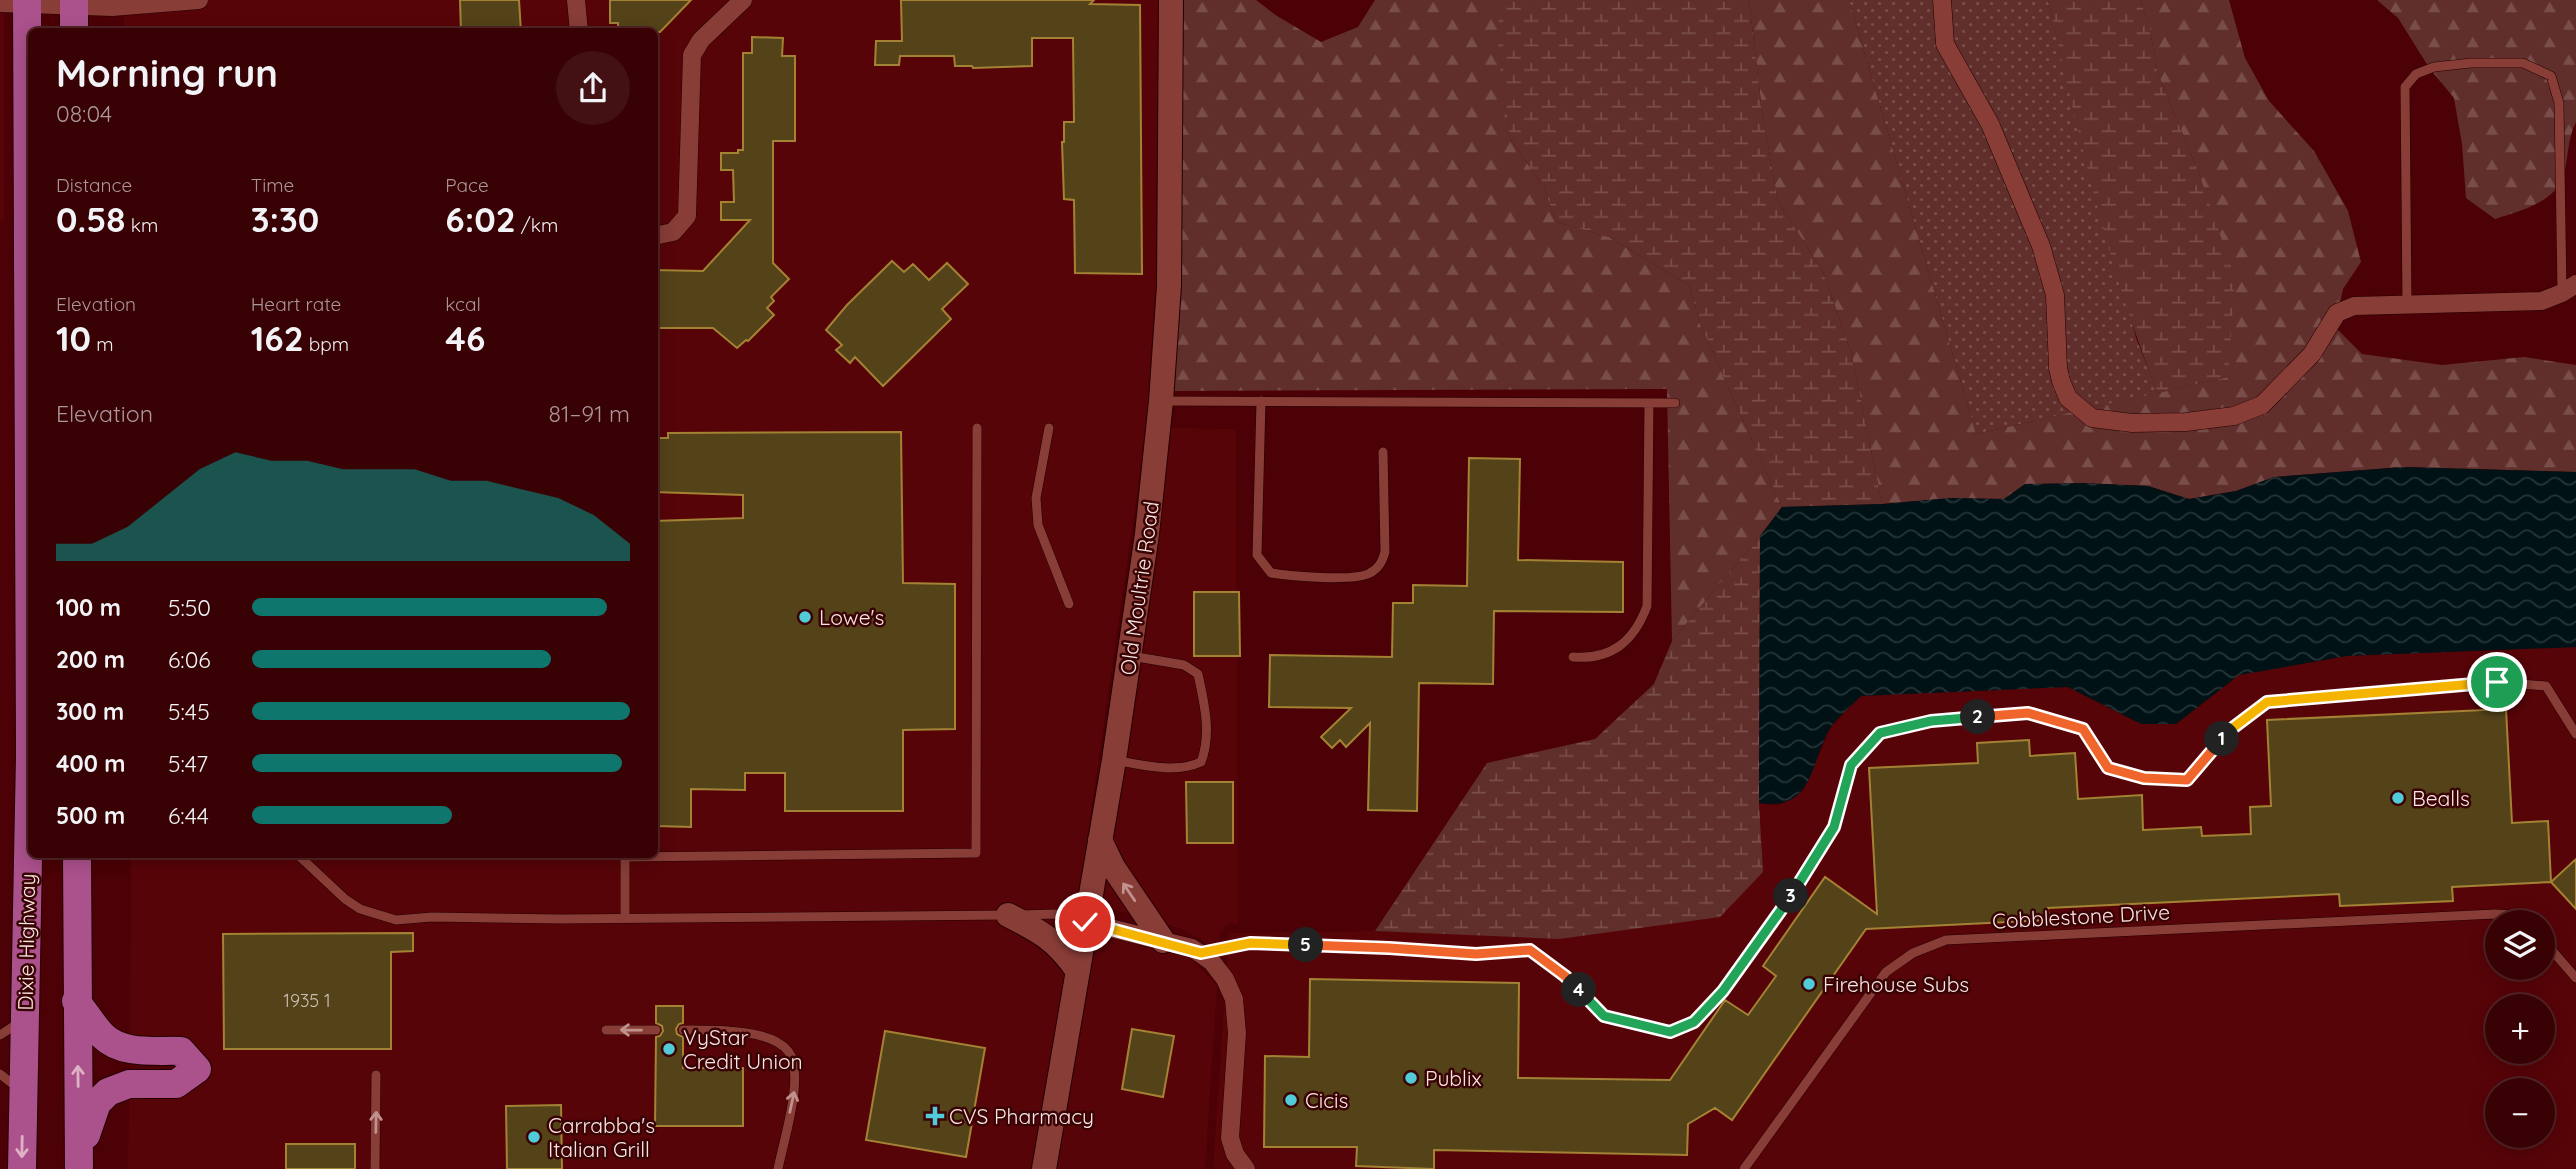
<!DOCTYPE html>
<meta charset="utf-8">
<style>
:root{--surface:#380104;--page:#431013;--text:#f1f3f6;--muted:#ab979a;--line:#522326;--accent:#0f766e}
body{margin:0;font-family:Quicksand,sans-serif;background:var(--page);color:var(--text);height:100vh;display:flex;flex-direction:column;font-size:26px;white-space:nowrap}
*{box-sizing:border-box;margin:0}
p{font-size:23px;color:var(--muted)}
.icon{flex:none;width:38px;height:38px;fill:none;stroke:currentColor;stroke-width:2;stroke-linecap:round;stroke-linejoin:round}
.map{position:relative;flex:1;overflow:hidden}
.drawer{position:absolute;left:28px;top:28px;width:630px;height:830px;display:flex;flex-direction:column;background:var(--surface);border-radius:10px;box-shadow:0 4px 18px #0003,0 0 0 2px var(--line)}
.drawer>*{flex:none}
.controls{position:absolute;left:2485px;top:910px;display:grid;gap:14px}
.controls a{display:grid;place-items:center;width:70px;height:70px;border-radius:50%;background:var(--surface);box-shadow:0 4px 18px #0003,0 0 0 2px var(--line);font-size:35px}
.pin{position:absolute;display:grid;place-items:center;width:60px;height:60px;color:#fff;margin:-30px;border:4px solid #fff;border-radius:50%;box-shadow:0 2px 7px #0007}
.km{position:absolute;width:35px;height:35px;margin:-18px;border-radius:50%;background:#222;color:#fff;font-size:19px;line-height:35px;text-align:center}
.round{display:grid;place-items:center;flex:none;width:74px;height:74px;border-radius:37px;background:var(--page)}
.summary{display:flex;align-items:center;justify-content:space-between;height:119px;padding:0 28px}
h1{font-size:38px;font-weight:700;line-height:52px}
.metrics{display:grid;grid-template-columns:repeat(3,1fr);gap:10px;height:119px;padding:7px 28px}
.metrics div{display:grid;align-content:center}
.metrics b{font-size:35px;font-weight:700}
.metrics small{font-size:19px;font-weight:400}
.metrics p{font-size:19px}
.chart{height:196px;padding:14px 28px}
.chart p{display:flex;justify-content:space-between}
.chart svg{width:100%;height:126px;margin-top:7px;fill:var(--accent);opacity:.7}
ul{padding:0 28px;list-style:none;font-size:23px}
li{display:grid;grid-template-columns:112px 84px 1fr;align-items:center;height:52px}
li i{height:18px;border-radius:9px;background:var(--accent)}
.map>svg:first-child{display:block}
.built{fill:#570408;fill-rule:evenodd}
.green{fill:url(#green-dots)}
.forest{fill:url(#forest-firs)}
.wetland{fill:url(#wetland-marsh)}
.water{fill:url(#water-waves)}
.building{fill:#544319;stroke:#a38234;stroke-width:2}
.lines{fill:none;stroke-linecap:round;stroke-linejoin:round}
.lane-casing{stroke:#220101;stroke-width:10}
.street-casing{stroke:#220101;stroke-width:19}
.secondary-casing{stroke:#220101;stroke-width:26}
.primary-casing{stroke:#220101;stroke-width:30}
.lane{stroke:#883d37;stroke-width:9}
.street{stroke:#883d37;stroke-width:18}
.secondary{stroke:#883d37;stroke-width:24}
.primary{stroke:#ab518c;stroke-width:28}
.oneway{stroke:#c0928e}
.oneway2{stroke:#deb2c5}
.split-1-casing{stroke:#fff;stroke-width:14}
.split-2-casing{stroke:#fff;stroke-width:14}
.split-3-casing{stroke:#fff;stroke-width:14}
.split-4-casing{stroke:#fff;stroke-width:14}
.split-5-casing{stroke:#fff;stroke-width:14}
.split-6-casing{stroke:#fff;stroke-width:14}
.split-1{stroke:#f5b400;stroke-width:9}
.split-2{stroke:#f0652b;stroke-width:9}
.split-3{stroke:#22a559;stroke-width:9}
.split-4{stroke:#22a559;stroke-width:9}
.split-5{stroke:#f0652b;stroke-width:9}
.split-6{stroke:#f5b400;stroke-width:9}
.poi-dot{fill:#52cbd9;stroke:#390304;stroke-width:2.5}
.labels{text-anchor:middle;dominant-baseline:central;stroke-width:5;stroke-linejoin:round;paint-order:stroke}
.number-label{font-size:18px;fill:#d0bdb1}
.street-label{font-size:21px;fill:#f9e6e4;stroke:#390304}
.poi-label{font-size:21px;fill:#f9e6e4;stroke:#390304;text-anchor:start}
</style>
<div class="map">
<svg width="2576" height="1169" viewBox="0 0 2576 1169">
<defs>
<pattern id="green-dots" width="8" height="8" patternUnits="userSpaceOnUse" patternTransform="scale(1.75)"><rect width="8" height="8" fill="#612f2b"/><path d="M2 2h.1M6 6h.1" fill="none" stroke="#784d4a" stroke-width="1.8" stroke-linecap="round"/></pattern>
<pattern id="forest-firs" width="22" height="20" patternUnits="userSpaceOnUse" patternTransform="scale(1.75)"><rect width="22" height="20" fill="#612f2b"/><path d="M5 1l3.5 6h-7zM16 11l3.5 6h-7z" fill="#784d4a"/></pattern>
<pattern id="wetland-marsh" width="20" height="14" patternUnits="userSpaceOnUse" patternTransform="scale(1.75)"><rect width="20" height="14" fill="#612f2b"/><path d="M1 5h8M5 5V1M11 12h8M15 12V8" fill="none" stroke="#784d4a"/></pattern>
<pattern id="water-waves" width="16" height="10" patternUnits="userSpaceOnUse" patternTransform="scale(1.75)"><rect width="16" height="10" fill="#001215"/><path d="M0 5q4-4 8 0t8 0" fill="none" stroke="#263437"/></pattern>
</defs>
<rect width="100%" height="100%" fill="#4b0105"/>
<path class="built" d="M0 0H4V221H0Z
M124 0H1162L1159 285 1152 391 1076 916 1034 1169H128L129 1096 203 1078 130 1038 131 854H654V32L124 31Z
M1168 428 1236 429 1238 924 1229 923 1220 932 1219 955 1201 939 1179 928 1098 905Z
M2576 647V1169H1213L1229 933 1375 931 1559 939 1763 872 1759 803 1777 806 1803 792 1831 728 1861 696 2068 687 2141 724H2176L2239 675 2347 656ZM2497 922H2543V968H2497ZM2497 1006H2543V1052H2497ZM2497 1090H2543V1136H2497Z
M1094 927 1172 949 1190 957 1217 986 1205 1169H1054Z"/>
<path class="green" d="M1849 0H2048L2063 65 2136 338 2158 393 1976 434Z"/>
<path class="forest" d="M1181 0H1256L1277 16 1321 42 1358 27 1375 0H1499V54L1510 138 1544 188 1556 222 1609 237 1689 285 1700 324 1782 507 1760 536 1672 641 1667 389 1172 391Z
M1749 0H1849L1976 434 2228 377 2200 176 2158 74 2149 25 2140 0H2229L2245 58 2269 101 2314 151 2348 211 2361 262 2343 289 2335 327 2362 354 2442 365 2524 357 2576 365V472L2403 467 2274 477 2236 491 2189 499 2148 486 2083 483 2025 484 2004 499 1951 498 1882 504 1851 352 1823 272 1778 202 1762 111Z
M2377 0H2576V122C2567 139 2569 158 2563 176 2555 203 2518 211 2495 219L2466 198 2462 144 2454 98 2430 69 2398 18Z"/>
<path class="wetland" d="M1499 0H1749L1762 111 1778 202 1823 272 1851 352 1882 504 1782 507 1700 324 1689 285 1609 237 1556 222 1544 188 1510 138 1498 54Z
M2048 0H2140L2149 25 2158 74 2200 176 2235 278 2228 377 2158 393C2107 267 2078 132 2048 0Z
M1760 536 1759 803 1763 872 1720 917 1559 939 1375 931 1487 763 1595 739 1654 684 1672 641Z"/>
<path class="water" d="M2403 467 2576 472V647L2347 656 2239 675 2176 724H2141L2068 687 1861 696C1851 706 1838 717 1830 728 1810 762 1814 812 1759 803L1760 536 1782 507 1882 504 1951 498 2004 499 2025 484 2083 483 2148 486 2189 499 2236 491 2274 477Z"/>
<path class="building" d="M460 0H519L521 32H461Z
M610 0H691L660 32H618V23H610Z
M901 0H1094L1090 4 1140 5 1142 274 1075 273 1074 200 1064 199 1062 142H1064V122H1074L1073 38H1032V66L973 68 972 66H955L954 56H900L899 65H875L876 41H902Z
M752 37 783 38 782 56H795V141H773V263L789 279 771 297 774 301 767 308 774 315 748 341 746 340 737 348 713 328H654V270L703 271 750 220H721V202H734L733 170H721V153H738V150H743V53H752Z
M892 261 904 272 913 264 929 280 947 263 968 284 942 309 951 319 883 386 855 357 850 363 836 350 842 345 826 330 847 305Z
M901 432 903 583 955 584V729L903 730V811H785V773H745V790L691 789V827L656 826 654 521 743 518V495L654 492V438H668V433Z
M1469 458 1520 459 1518 560 1623 562V612L1494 611 1493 684 1419 683 1417 811 1368 810 1370 723 1346 747 1340 740 1332 748 1321 737 1351 708 1269 707 1270 655 1392 657 1393 603H1413V585L1467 586Z
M1194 592H1239L1240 656H1194Z
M2506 709 2512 823 2548 821 2551 882 2452 887 2453 901 2340 906 2339 894 2048 908 2049 920 1866 929 1732 1120 1715 1108 1688 1124 1687 1155 1434 1150V1169L1356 1166 1357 1147H1264L1265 1056 1309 1057 1310 979 1519 983 1518 1078 1670 1080 1725 1000 1748 1015 1776 976 1763 966 1825 877 1877 914 1869 768 1978 763 1977 743 2029 740 2030 756 2075 753 2078 799 2142 795 2143 830 2201 827 2202 836 2251 834 2250 807 2271 806 2267 720Z
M1186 782H1233V843H1187Z
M2576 859V909L2551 882Z
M413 933V951L391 952V1049H224L223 934Z
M656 1006H683V1023L679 1024 676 1029 677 1034 683 1037V1068H743V1126H655L656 1037 660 1036 663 1031 662 1026 656 1023Z
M1132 1029 1174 1036 1163 1097 1122 1089Z
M885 1031 985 1048 966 1157 866 1140Z
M561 1105 562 1169H507L506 1106Z
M286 1144H355V1169H286Z"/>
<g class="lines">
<defs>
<path id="lane" d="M2407 304 2405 87 2416 74 2434 67 2471 63H2523L2551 76 2559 103 2562 292
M1163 401 1675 403
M1261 401 1257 555 1271 573C1289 576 1355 582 1370 573 1379 568 1382 562 1385 552L1383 452
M1049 428 1036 498 1038 525 1069 604
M1573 657C1612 660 1634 641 1647 606L1649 403
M1114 760C1142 765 1175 774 1201 762 1212 734 1204 702 1198 674L1184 665 1131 656
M297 854 345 899 360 909 396 920 432 917 561 919 1008 915
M625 854V918
M625 857 976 853 977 428
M1022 915 1054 914 1084 921
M2543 940 2576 978
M1201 953 1250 943 1389 948 1476 954 1530 950 1565 976 1604 1016 1669 1032 1694 1022 1723 991 1788 900 1834 827 1851 765 1880 733 1931 721 2028 713 2083 729 2107 768 2144 778 2187 780 2230 730 2267 702 2497 682 2546 686 2576 734
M606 1030H656
M683 1030C710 1030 770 1028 788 1051 806 1073 783 1142 778 1169
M0 1035 20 1022
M0 1074 18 1088
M375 1169 376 1075
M1744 1169 1886 972 1913 953 1946 940 2495 914 2514 915 2527 922"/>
<path id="street" d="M576 0 579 32
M1942 0 1945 44 1990 124 2041 246 2055 295 2058 368 2061 381 2068 398 2092 418 2132 423 2186 422 2234 416 2262 405 2312 354 2337 313 2354 306 2542 301 2562 293 2576 284
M0 3 112 7 199 0
M654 236 673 232 687 216 692 55 701 40 743 0
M1085 922 1192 948 1212 962 1225 979 1234 999 1237 1033 1230 1138 1235 1154 1246 1169"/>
<path id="secondary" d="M1100 840 1113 867 1163 941
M1008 915C1041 932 1055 939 1077 970
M1044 1169 1114 760 1147 534 1161 401 1169 286 1171 0"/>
<path id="primary" d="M74 0V32
M77 854 79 1169
M76 1001C85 1012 93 1026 103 1036 122 1055 156 1050 181 1051L197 1069 176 1084H129L108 1092 97 1103 86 1135
M22 1169 30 756 27 0"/>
</defs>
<use href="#lane" class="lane-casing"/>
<use href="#street" class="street-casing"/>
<use href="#secondary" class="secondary-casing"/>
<use href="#primary" class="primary-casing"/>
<use href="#lane" class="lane"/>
<use href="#street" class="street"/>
<use href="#secondary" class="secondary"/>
<use href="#primary" class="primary"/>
</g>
<defs><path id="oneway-shaft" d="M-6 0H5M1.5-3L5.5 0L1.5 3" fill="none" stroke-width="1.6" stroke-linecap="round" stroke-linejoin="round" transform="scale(1.75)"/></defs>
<g class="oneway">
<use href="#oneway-shaft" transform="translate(1129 892) rotate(-124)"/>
<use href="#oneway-shaft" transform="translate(631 1030) rotate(-179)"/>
<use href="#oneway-shaft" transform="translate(792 1102) rotate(-78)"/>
<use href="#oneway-shaft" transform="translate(376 1122) rotate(-89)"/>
</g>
<g class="oneway2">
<use href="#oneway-shaft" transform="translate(78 1076) rotate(-91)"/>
<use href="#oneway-shaft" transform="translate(22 1147) rotate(91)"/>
</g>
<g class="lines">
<defs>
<path id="split-1" d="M2222 739 2230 730 2267 702 2497 682"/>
<path id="split-2" d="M1978 717 2028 713 2083 729 2108 768 2144 778 2187 780 2222 739"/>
<path id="split-3" d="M1791 896 1834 827 1851 765 1880 733 1931 721 1978 717"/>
<path id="split-4" d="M1579 990 1604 1016 1670 1032 1694 1022 1723 991 1791 896"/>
<path id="split-5" d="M1306 945 1389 948 1476 954 1530 950 1565 976 1579 990"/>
<path id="split-6" d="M1085 922 1201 953 1250 943 1306 945"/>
</defs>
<use href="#split-1" class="split-1-casing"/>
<use href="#split-2" class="split-2-casing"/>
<use href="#split-3" class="split-3-casing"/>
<use href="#split-4" class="split-4-casing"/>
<use href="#split-5" class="split-5-casing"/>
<use href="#split-6" class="split-6-casing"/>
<use href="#split-1" class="split-1"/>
<use href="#split-2" class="split-2"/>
<use href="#split-3" class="split-3"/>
<use href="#split-4" class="split-4"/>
<use href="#split-5" class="split-5"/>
<use href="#split-6" class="split-6"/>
</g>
<g class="poi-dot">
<circle cx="805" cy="617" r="7"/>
<circle cx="2398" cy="798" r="7"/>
<circle cx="1809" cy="984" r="7"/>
<circle cx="669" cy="1049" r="7"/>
<circle cx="1411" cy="1078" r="7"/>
<circle cx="1291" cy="1100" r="7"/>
<path d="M931.5 1105.5h7v7h7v7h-7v7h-7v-7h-7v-7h7z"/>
<circle cx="534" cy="1137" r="7"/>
</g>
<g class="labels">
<g class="number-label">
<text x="307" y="1000">1935 1</text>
</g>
<g class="street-label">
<text transform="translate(1139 588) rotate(-82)">Old Moultrie Road</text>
<text transform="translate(2081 916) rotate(-3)">Cobblestone Drive</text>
<text transform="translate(26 942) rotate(-89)">Dixie Highway</text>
</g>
<g class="poi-label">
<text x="819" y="617">Lowe's</text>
<text x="2412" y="798">Bealls</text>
<text x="1823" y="984">Firehouse Subs</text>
<text x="683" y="1037">VyStar<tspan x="683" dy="24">Credit Union</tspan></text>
<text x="1425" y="1078">Publix</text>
<text x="1305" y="1100">Cicis</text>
<text x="949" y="1116">CVS Pharmacy</text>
<text x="548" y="1125">Carrabba's<tspan x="548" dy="24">Italian Grill</tspan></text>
</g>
</g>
</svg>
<div class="controls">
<a><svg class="icon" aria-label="layers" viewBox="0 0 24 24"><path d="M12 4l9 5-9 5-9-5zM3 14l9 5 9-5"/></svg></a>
<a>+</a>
<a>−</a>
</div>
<div class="pin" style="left:2497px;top:682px;background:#1e9e55"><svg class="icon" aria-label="arrive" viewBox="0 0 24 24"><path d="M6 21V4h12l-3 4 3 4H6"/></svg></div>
<div class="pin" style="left:1085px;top:922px;background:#d93025"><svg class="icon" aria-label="check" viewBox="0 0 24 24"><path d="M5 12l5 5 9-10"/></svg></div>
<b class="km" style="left:2222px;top:739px">1</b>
<b class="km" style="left:1978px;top:717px">2</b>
<b class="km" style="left:1791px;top:896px">3</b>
<b class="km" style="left:1579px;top:990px">4</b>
<b class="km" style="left:1306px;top:945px">5</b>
<section class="drawer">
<div class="summary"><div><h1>Morning run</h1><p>08:04</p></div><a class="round"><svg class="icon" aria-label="share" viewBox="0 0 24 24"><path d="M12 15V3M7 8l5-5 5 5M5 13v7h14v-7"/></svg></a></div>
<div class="metrics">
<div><p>Distance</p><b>0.58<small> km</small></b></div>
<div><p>Time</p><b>3:30</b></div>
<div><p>Pace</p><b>6:02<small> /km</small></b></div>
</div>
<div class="metrics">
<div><p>Elevation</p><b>10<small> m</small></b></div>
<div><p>Heart rate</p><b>162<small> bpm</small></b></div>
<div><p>kcal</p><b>46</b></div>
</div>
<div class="chart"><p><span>Elevation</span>81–91 m</p>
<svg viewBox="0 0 160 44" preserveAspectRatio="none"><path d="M0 44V38L10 38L20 32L30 22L40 12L50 6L60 9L70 9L80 12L90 12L100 12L110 16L120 16L130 19L140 22L150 28L160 38V44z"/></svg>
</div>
<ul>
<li><b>100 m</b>5:50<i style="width:94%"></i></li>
<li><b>200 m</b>6:06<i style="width:79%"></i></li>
<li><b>300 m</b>5:45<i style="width:100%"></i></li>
<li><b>400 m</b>5:47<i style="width:98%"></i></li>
<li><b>500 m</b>6:44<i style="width:53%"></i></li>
</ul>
</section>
</div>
